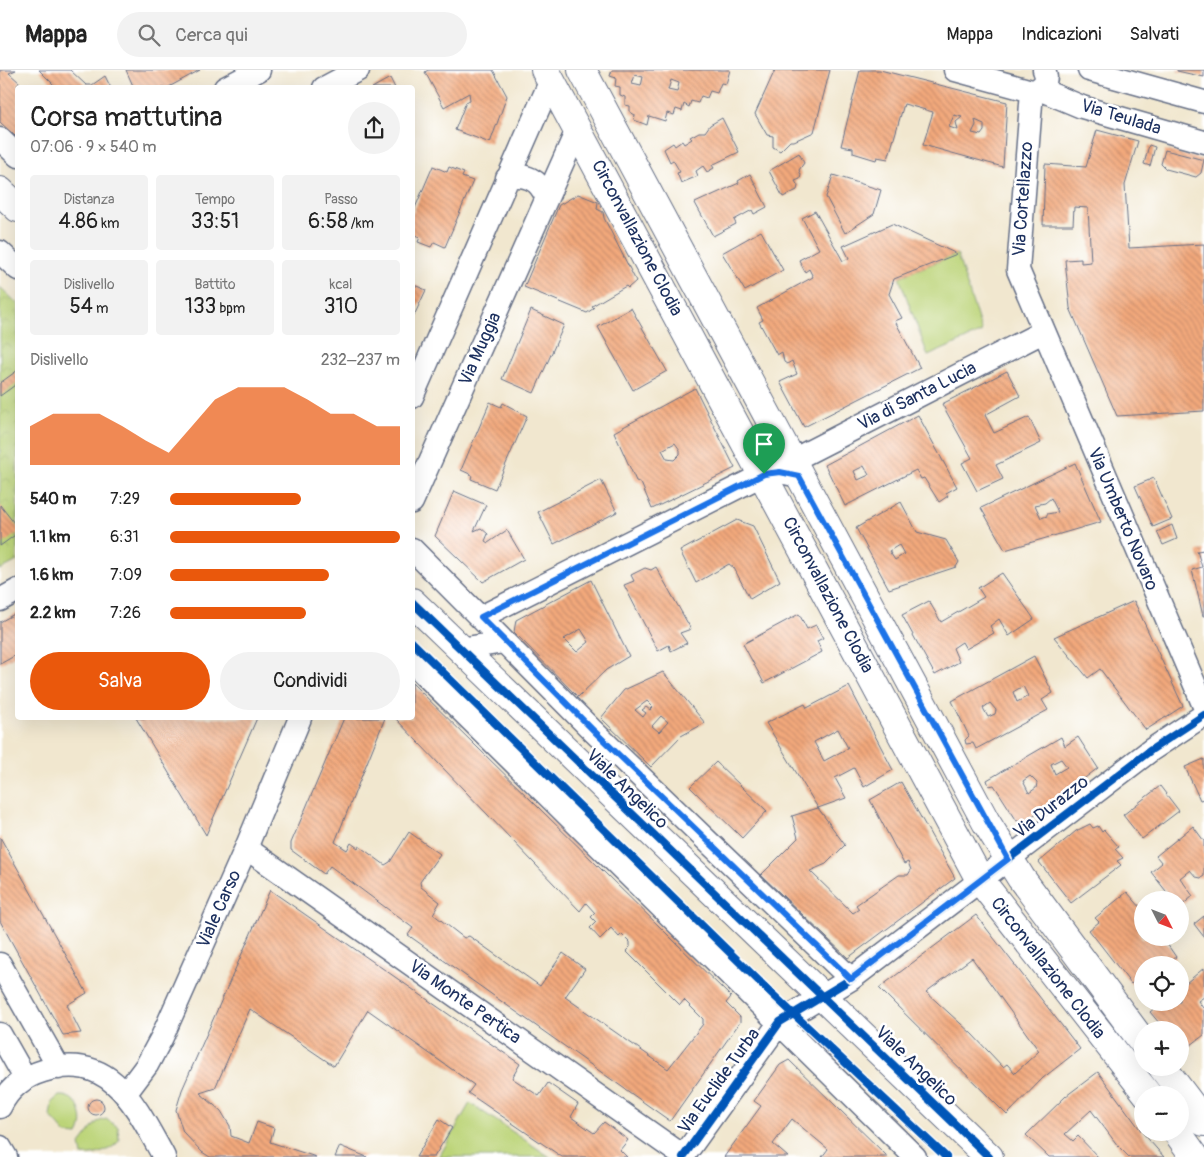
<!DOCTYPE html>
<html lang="it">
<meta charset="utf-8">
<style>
:root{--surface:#fff;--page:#f2f2f2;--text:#222;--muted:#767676;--line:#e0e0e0;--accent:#ea580c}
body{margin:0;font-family:Pangolin,sans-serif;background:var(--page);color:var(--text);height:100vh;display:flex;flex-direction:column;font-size:19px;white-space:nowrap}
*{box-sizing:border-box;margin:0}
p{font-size:16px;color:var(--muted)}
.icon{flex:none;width:28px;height:28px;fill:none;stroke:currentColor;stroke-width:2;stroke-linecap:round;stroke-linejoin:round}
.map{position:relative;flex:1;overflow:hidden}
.sheet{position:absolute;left:15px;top:15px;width:400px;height:635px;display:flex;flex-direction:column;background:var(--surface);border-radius:5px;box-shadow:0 5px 20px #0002}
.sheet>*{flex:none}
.needle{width:32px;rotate:132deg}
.fabs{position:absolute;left:1134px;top:821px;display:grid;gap:10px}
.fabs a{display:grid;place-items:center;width:55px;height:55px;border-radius:50%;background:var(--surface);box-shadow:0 5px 20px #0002;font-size:25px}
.pin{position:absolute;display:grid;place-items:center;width:42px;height:42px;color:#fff;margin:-51px -21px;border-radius:50% 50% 50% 0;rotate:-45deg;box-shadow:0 0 5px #0007}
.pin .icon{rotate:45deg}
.round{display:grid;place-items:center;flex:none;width:52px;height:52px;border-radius:26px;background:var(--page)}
.head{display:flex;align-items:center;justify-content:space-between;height:85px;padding:0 15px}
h1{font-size:28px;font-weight:600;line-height:38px}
.metrics{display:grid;grid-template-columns:repeat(3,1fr);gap:8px;height:85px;padding:5px 15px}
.metrics div{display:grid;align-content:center;border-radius:5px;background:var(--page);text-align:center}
.metrics b{font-size:21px;font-weight:600}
.metrics small{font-size:14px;font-weight:400}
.metrics p{font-size:14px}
.chart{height:140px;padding:10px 15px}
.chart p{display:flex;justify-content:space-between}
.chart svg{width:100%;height:90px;margin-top:5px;fill:var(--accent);opacity:.7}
.action{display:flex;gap:10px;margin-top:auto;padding:10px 15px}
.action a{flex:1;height:58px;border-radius:30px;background:var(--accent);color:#fff;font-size:20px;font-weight:600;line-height:58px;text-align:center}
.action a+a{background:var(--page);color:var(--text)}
ul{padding:0 15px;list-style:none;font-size:16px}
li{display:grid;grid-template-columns:80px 60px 1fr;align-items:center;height:38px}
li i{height:12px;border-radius:6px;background:var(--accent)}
header{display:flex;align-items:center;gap:30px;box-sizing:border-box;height:70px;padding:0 25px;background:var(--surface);border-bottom:1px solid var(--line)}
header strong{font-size:24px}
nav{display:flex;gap:28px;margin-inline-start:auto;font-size:18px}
.search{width:350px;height:45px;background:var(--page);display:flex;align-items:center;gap:12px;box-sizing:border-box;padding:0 18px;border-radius:28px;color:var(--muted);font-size:19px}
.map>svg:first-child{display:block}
.green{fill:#bcd478;stroke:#6c826b}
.park{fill:url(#park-crowns);stroke:#6c826b}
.building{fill:url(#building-back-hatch);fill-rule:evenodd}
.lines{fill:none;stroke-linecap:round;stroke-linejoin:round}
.minor-casing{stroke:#666f86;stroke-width:25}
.tertiary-casing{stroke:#666f86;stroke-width:30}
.primary-casing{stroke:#666f86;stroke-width:30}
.minor{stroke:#fff;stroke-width:22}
.tertiary{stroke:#fff;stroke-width:28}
.primary{stroke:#fff;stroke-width:28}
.cycleway-casing{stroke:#fff;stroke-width:11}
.cycleway{stroke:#0057b8;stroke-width:8}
.route-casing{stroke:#fff;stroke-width:10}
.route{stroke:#1a73e8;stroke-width:6}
.labels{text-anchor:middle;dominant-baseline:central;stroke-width:5;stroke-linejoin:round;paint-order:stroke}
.street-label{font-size:18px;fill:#1b2f5e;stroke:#fff}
</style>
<header>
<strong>Mappa</strong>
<div class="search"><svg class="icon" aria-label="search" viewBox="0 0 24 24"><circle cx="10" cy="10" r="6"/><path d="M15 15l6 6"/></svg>Cerca qui</div>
<nav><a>Mappa</a><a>Indicazioni</a><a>Salvati</a></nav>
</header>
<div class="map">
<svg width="1204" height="1087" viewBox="0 0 1204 1087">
<defs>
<pattern id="park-crowns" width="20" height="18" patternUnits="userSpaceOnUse" patternTransform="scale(1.25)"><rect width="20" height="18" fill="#bcd478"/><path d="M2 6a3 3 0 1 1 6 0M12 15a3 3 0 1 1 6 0" fill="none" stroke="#a1b66a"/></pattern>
<pattern id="building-back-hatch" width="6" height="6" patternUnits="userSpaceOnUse" patternTransform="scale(1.25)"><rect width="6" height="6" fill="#f3a97c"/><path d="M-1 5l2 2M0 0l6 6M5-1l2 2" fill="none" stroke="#c48a69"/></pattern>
</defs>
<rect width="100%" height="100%" fill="#fff"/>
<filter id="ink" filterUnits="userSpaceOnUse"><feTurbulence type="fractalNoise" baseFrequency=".02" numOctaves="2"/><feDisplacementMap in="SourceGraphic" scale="10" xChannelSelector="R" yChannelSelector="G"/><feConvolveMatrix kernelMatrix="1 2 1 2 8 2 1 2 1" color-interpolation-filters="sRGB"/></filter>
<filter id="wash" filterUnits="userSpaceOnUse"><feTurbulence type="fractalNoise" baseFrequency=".0096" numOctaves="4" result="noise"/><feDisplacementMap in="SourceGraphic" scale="20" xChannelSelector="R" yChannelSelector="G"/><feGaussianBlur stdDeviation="1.12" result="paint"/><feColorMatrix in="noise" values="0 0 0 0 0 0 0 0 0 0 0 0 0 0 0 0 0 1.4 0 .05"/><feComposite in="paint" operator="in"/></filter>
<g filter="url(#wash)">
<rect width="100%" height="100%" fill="#f1e7cf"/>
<path class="green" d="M957 184 982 262 928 286 899 207Z
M59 1026C79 1024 87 1050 78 1065L66 1064 50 1046 52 1032Z
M470 1033 550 1087H439Z
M106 1049 118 1057 119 1071C112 1080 94 1087 82 1085L80 1074 97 1052Z"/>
<path class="park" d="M0 217 18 234 17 491 0 500Z"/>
<g id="blocks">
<path class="building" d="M0 0H16L9 3 20 13 17 15 20 18H18V63L15 66 0 52Z
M39 0H70L86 15H92L105 6 111 18H57Z
M126 0H200L167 18H134Z
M428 0H493L507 26 490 73 455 60 466 32 470 30 469 23 444 37 425 2Z
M612 0H730L726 14 721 13 717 23 710 21 707 28 701 26 698 33 691 31 689 37 684 34 682 41 676 39 674 45 667 43 665 51 649 46 647 55 634 50 635 45 630 42V36L625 35V27L620 25V17L615 16 616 8 610 6ZM635 5 643 7 641 16 632 14ZM671 10 679 13 677 22 668 20Z
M775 0H830L814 62 794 71H790L780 81 773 77V66L767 65 755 44Z
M860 0H880L1007 32 1003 97 923 75 933 42 904 34 888 89 877 87 876 90 853 83V78L841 76ZM954 45 962 47 956 52 958 60 949 57ZM975 50 984 54V61L981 65 972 63 976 55Z
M1177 0H1204V7L1177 1Z
M390 8 395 18H372Z
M722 48 739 82 712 95 714 98 707 102 703 96 696 101 698 106 681 113 677 103 680 102 673 90 670 92 664 79 673 73 675 76 682 71 684 74 692 69 690 67 699 62H705L710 55Z
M1097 60 1138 71 1125 115 1129 178 1204 174V341L1117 346 1070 238 1065 190 1081 189V193L1091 192 1088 138 1074 137 1073 155H1043L1045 94 1086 97Z
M1149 75 1155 77 1150 96 1144 94Z
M1165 80 1204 90 1201 103 1196 107 1166 99 1161 94Z
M799 83 804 93 799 100 801 105 800 109 795 111 798 116 797 120 783 127 769 101Z
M433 96 447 102 449 97 464 103 462 107 473 111 445 177 434 172 431 177 418 172 420 167 412 164V145Z
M750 104 767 137 754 144 752 140 734 150 736 154 713 166 695 133 739 113 738 111Z
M833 105 881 120 874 144 845 163 826 127Z
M578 124 598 132 597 139 603 142 604 148 636 211 628 218 626 216 592 236 594 238 587 243 524 217 559 135Z
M815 141 843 191 849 188 843 176 892 154 957 184 894 209 889 224 902 248 895 251 920 298 804 357 780 312 797 304 792 291 787 294 784 292 782 282 777 285 759 252 763 250 757 238 813 207 809 199 805 202 799 190 819 179 802 148Z
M761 161 783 200 745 221 722 183Z
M412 214 426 220 412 250Z
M631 238 667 301 633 320 598 257Z
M531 240 564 255 534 323 502 309Z
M18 300V313L0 326V313Z
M1007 301 1020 326 985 345 994 363 1029 347 1041 373 996 395 1003 409 977 421 962 393 972 388 942 334Z
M695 318 735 398 652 439 641 413 636 411 614 362ZM675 373 680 380V384L674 390 667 389 662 380Z
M490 332 501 337 503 333 527 346 495 419 471 409 472 405 461 400Z
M918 345 957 417 946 423 948 426 939 432 924 408 921 409 916 400 845 436 825 395ZM864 396 869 405 858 410 854 401Z
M1075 393 1101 452 1005 480 981 438ZM1051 428 1058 442 1047 444V446L1041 448 1035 435 1045 433Z
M1154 408 1172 449 1153 457 1135 416Z
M601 410 617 442 554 474 538 442Z
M454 421 486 435 474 461 481 458 488 464 485 471 488 473 507 460 524 489 483 512 435 466Z
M901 432 917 462 946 470 959 492 956 497 889 519 856 458ZM899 475 904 484 895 490 889 481Z
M0 435 18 458V463L0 476Z
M737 450 753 456 780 511 750 529 734 498 729 494 696 513 680 481Z
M1172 455 1177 469 1163 475 1157 462Z
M1204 480V546H1203L1192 500 1202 497 1197 481Z
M656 497 691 559 680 563 687 573 671 581 669 575 658 581 624 515 634 511 631 505 645 498 651 500Z
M1002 503 1034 549 1009 566 999 549 990 556 994 563 966 579 962 572 953 578 959 592 935 605 902 545 929 531 941 552 984 527 978 518Z
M591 510 629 586 606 600 578 627 514 562 516 550ZM581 559 589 572 577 582 564 569Z
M1134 531 1183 636 1146 660 1100 599 1088 608 1054 567Z
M18 542V584L0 594V552Z
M799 544 807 559 816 555 823 568 817 571 822 582 764 613 743 574Z
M1034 586 1053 623 1042 630 1048 640 976 679 973 673 966 674 965 670 969 666 952 631ZM1023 616 1028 626 1017 632 1013 622ZM990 633 996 640 995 644 988 647 983 638Z
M663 602 705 653 681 666 651 697 601 648 624 620ZM647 631 653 637 650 640 646 637 642 640 646 643 643 647 635 640ZM661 646 668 652 659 662 652 656Z
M412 613 731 927 726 933 740 947V952L670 1051 408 865 413 858 330 796 324 804 291 780V773L344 648H385L335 772 347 780 351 773 358 778 359 776 385 795 390 792 409 762 440 784 420 812 421 817 440 832 433 844 464 868 469 866 540 916 563 883 585 899 565 927 668 999 703 954V949L684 930 680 935 626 881 630 877V872L622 864 619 867 611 858 600 869 590 858 596 852 591 847 595 843 586 833 580 841 395 648H412Z
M849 616 893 700 864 717 854 698 835 708 846 728 818 738 766 653 805 634 807 638ZM838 659 848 678 824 691 814 672Z
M136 648H257L206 765Z
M1061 667 1065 676 1078 667 1098 698 1077 714 1079 718 1053 737 1050 734 1024 752 1017 751 994 715 989 716 987 710ZM1061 689 1067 697 1055 704 1051 694ZM1030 706 1037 713 1036 718 1029 723 1023 711Z
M1204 689V729L1200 730 1185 697Z
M716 692 767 741 742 768 690 717Z
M901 712 955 808 848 888 761 805 798 768 792 746 818 738 845 775 826 794 810 801 853 843 859 839 856 835 899 805H908L911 800 908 792 904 794 870 730Z
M1160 716 1179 741 1142 769 1123 745Z
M1090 754 1093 758 1098 756 1102 762 1104 760 1119 777 1115 779 1123 788 1117 791 1121 795 1071 833 1039 792 1076 761Z
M1193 756 1204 771V806L1201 808 1196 807 1190 800 1180 808 1193 826 1180 837V830H1173L1151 802 1162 793 1156 786Z
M0 767 87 923 67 935 81 963 63 965 0 851Z
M270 820 520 994 512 1008 539 1026 548 1013 578 1034 571 1047 594 1063 604 1052 628 1070 620 1080 627 1087H562L468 1023 474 1015 368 940 334 996 250 939 215 1018 200 1023 221 1041 230 1056 231 1066 249 1073 257 1052 274 1058 270 1072 316 1087H210L202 1082 183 1062 176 1040 182 1020Z
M1127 822 1142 839V853L1137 858 1142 868H1163L1176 887 1165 895H1142V910L1140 907 1131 914 1089 860 1099 852 1095 848Z
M976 845 1080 979 1043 1008 1007 1045 879 918ZM972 888 1039 981 1015 1003 1007 994 1003 997 972 964 926 922Z
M1204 846V867L1194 854Z
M1204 898V927L1198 931 1203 938 1204 937V965L1182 982 1180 979V960H1165L1150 942 1162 932H1180V918Z
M789 990 888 1087H822L828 1079 792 1049 773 1074 788 1087H724L761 1036 754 1031 780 995Z
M1098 1002 1142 1062 1164 1087H1129L1118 1076 1091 1040 1065 1064 1073 1071 1078 1066 1098 1087H1049L1026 1065 1066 1026Z
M88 1037a8 8 0 1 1 16 0a8 8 0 1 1-16 0Z
M439 1049 452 1058 434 1087H416Z
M340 1076 367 1087H335Z"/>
</g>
</g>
<g filter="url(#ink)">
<use href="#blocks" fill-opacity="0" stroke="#666f86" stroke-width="1"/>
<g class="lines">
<defs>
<path id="minor" d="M955 0 1032 21
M1089 0 1204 32
M225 18 259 0
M324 18 358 0
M1039 19 1082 37 1204 72
M1032 21 1018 200 1204 636
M1032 21C1043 19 1049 10 1044 0
M0 69 18 86
M507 108C524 102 540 110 546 127
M0 182 18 199
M412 327 551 10
M791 391 1043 262
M412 432 578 58
M412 479 593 661 851 909
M0 530 18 520
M481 547 764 404 780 402 799 406
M460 579 504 572
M412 592 915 1087
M246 778 683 1086
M0 894 59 998
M0 964 25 1008
M126 1023 147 995 162 967 246 778 300 648
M0 1037C9 1018 23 1007 43 1001 112 980 136 1037 164 1087
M0 1077 6 1087
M683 1087 780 952 851 909 1151 680 1204 645"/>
<path id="tertiary" d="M0 121 18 138
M412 532 989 1087"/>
<path id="primary" d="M545 0 980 810 1148 1025
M582 0 986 752 1021 808 1142 971
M1163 998 1204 1052
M1177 1062 1195 1087"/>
</defs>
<use href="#minor" class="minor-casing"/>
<use href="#tertiary" class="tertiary-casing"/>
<use href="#primary" class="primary-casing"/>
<use href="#minor" class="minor"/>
<use href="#tertiary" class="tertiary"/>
<use href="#primary" class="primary"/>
<defs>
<path id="cycleway" d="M412 532 989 1087
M412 572 768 920 946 1087
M683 1087 780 952 851 909 1151 680 1204 645"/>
</defs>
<use href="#cycleway" class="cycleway-casing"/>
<use href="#cycleway" class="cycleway"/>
</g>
</g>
<g class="lines" filter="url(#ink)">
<defs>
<path id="route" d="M780 402 799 406 1008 789 851 909 594 661 481 547 764 404Z"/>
</defs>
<use href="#route" class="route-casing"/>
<use href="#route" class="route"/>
</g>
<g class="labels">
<g class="street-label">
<text transform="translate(1121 47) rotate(17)">Via Teulada</text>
<text transform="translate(1023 129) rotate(-86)">Via Cortellazzo</text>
<text transform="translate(637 168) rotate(62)">Circonvallazione Clodia</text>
<text transform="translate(480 279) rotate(-66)">Via Muggia</text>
<text transform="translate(917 326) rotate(-27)">Via di Santa Lucia</text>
<text transform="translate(1123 449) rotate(67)">Via Umberto Novaro</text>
<text transform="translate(828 525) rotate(62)">Circonvallazione Clodia</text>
<text transform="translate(627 719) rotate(44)">Viale Angelico</text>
<text transform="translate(1051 737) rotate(-38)">Via Durazzo</text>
<text transform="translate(219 839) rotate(-66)">Viale Carso</text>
<text transform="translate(1048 898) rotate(52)">Circonvallazione Clodia</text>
<text transform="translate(465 932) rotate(35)">Via Monte Pertica</text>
<text transform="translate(916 996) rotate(44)">Viale Angelico</text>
<text transform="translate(719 1011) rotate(-54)">Via Euclide Turba</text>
</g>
</g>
</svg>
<div class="fabs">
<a><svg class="needle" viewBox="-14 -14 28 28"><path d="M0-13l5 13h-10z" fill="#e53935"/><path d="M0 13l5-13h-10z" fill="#767676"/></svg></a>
<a><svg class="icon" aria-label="locate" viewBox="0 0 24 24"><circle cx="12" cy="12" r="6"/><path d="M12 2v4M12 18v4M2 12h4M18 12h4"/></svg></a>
<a>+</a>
<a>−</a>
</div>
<div class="pin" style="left:764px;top:404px;background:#1e9e55"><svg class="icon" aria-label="arrive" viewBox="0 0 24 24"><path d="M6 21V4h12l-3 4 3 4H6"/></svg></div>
<section class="sheet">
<div class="head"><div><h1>Corsa mattutina</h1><p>07:06 · 9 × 540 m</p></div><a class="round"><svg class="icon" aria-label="share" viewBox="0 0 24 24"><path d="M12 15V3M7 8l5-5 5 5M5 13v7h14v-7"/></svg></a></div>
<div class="metrics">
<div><p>Distanza</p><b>4.86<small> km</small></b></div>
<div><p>Tempo</p><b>33:51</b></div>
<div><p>Passo</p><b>6:58<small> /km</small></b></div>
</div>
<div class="metrics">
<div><p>Dislivello</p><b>54<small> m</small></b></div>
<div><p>Battito</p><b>133<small> bpm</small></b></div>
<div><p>kcal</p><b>310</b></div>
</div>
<div class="chart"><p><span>Dislivello</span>232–237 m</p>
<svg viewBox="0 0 160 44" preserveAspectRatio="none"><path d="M0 44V25L10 19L20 19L30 19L40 25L50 32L60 38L70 25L80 12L90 6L100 6L110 6L120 12L130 19L140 19L150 25L160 25V44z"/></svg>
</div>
<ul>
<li><b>540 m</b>7:29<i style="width:57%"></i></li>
<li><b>1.1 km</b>6:31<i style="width:100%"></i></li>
<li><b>1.6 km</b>7:09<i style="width:69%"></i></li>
<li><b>2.2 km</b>7:26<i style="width:59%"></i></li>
</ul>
<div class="action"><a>Salva</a><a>Condividi</a></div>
</section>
</div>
